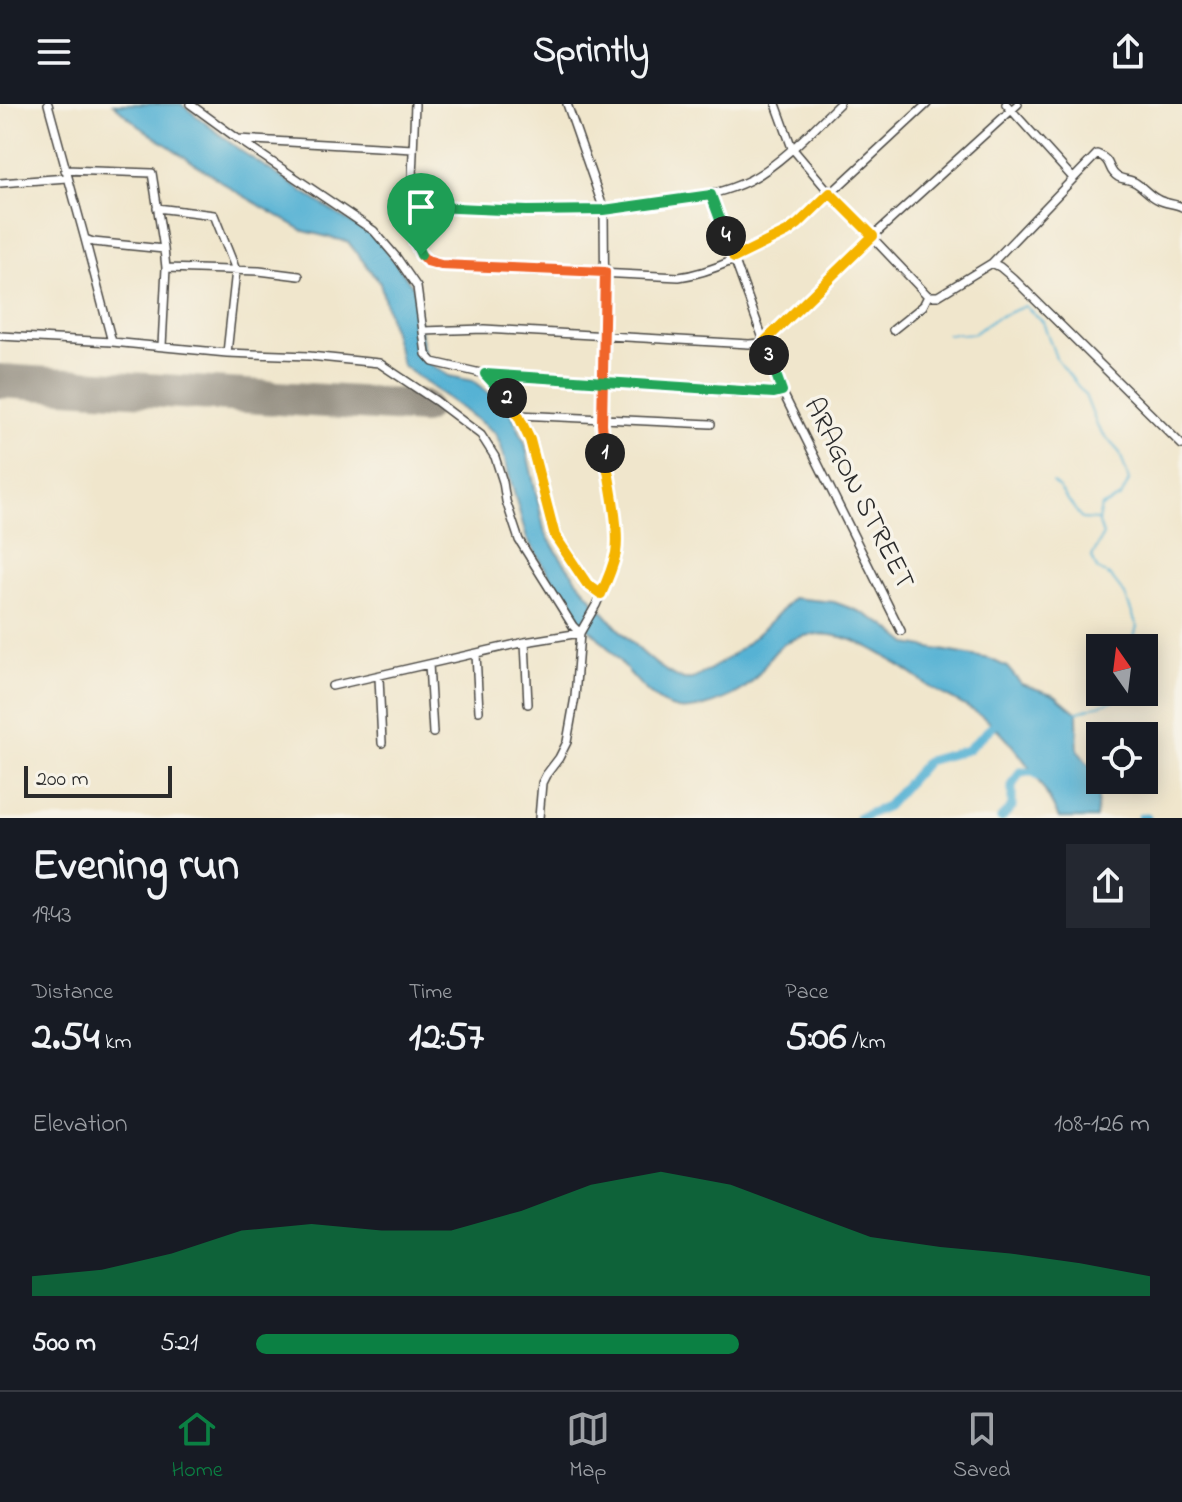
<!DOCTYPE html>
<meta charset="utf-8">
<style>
:root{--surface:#171b24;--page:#242831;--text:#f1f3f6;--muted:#9ea1a6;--line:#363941;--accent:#0b8043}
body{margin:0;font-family:"Indie Flower",sans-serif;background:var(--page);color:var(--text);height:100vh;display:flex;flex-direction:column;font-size:30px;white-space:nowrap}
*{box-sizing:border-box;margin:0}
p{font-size:26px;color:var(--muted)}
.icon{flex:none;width:44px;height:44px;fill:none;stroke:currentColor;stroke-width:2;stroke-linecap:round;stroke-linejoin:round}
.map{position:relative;height:714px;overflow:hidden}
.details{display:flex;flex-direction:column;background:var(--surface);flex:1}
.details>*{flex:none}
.needle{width:52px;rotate:346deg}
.controls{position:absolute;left:1086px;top:530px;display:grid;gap:16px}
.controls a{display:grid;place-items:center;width:72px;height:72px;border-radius:0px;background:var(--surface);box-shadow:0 4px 20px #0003;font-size:40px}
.scale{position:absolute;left:24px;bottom:20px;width:148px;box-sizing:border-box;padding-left:8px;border:4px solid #2b2b2b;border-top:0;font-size:22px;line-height:28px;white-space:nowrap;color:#2b2b2b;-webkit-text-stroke:6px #f7f3e8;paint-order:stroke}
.pin{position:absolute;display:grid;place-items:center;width:68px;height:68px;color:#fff;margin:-82px -34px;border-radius:50% 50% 50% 0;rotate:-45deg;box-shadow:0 0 8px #0007}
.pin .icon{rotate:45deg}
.km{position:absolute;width:40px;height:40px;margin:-20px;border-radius:50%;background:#222;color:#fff;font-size:22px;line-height:40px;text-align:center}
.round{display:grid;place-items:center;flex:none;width:84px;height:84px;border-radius:0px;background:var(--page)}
.summary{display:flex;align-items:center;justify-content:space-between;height:136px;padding:0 32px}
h1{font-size:44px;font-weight:700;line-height:60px}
.metrics{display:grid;grid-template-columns:repeat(3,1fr);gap:12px;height:136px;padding:8px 32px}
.metrics div{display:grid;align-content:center}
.metrics b{font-size:40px;font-weight:700}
.metrics small{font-size:22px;font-weight:400}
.metrics p{font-size:22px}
.chart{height:224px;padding:16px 32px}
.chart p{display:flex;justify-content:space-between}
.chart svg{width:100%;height:144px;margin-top:8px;fill:var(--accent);opacity:.7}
ul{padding:0 32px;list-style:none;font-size:26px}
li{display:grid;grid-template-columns:128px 96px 1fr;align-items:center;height:60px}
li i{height:20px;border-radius:10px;background:var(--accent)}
header{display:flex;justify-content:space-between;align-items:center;height:104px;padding:0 32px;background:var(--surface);font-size:36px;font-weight:700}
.tabs{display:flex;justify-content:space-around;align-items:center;height:112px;border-top:2px solid var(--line);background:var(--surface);font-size:22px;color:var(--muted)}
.tabs a{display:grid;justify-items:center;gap:4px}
.tabs .active{color:var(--accent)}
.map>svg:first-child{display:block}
.water{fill:#56b2d4;stroke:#406e80;stroke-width:2}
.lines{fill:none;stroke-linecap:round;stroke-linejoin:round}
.stream{stroke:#56b2d4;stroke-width:2}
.river{stroke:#56b2d4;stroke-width:9}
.runway{stroke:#8e887c;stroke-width:34}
.minor-casing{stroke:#494743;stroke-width:10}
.minor{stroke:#fff;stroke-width:7}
.split-1-casing{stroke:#fff;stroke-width:16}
.split-2-casing{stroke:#fff;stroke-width:16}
.split-3-casing{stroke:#fff;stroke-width:16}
.split-4-casing{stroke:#fff;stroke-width:16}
.split-5-casing{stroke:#fff;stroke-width:16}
.split-1{stroke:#f0652b;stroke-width:10}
.split-2{stroke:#f5b400;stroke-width:10}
.split-3{stroke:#22a559;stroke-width:10}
.split-4{stroke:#f5b400;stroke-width:10}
.split-5{stroke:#22a559;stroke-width:10}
.labels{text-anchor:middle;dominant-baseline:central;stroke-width:7;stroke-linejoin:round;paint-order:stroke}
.street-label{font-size:28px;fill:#2b2b2b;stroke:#f7f3e8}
</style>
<header><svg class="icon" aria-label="menu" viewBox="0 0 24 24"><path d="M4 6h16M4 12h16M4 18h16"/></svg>Sprintly<svg class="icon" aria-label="share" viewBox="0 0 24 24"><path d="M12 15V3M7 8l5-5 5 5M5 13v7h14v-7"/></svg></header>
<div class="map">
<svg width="1182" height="714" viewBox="0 0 1182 714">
<rect width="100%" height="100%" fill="#f7f3e8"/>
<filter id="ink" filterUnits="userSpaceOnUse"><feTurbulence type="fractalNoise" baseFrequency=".0125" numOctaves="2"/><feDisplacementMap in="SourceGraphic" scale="16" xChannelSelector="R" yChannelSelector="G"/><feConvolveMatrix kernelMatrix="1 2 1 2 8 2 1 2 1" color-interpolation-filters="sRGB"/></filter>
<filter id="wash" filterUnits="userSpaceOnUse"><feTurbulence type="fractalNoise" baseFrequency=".006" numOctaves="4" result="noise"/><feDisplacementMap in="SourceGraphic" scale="32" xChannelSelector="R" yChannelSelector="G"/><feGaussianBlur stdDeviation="1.8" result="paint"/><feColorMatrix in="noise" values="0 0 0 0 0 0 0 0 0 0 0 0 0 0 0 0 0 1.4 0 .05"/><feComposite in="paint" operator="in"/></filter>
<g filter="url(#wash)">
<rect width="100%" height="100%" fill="#f0e6cc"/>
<path class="water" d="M113 0H181L241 47 354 121 374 130 414 184 424 249 427 258 449 272 473 277 510 306 525 339 544 425C557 457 656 583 692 575 697 574 704 568 709 566 741 548 768 521 793 494L834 498 861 508 886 522 908 540 990 555 1007 563 1021 580 1055 591 1077 609 1078 647 1100 675 1096 714H1059C1045 683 1014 638 988 617 970 602 949 595 930 583 894 558 851 522 804 532 768 540 770 564 746 583 733 594 694 608 678 605 642 599 611 536 579 518L527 435 501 342 495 329 402 261 380 179 348 138 304 127 235 87 139 22Z"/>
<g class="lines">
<path class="stream" d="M947 230H973L996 214 1025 202 1043 218 1056 254 1085 291 1098 324 1120 349 1129 377 1121 393 1101 403 1098 416 1103 431 1092 453 1097 465 1111 473 1125 491 1137 522 1131 544
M1052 378 1058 383 1082 415 1098 416
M1075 609 1115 596 1118 588"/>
<path class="river" d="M859 714 887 702 927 657 967 646 997 618 999 614
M1001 714 1012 703V682L1020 668H1034L1039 672
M1141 714H1147"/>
<path class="runway" d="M0 277 423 303"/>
</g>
</g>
<g filter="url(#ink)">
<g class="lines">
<defs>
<path id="minor" d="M48 0 85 135 93 138 164 145
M190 0 238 35 413 45
M415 0 410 123C414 141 421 158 441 161L679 173C717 168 754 146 787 128L798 120 927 0
M776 0 792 44 830 89 928 192
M1006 0 1072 73
M238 35 374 127 397 154 417 183 426 250 433 258 485 270 501 285 518 311 530 336 555 432 587 480 601 490
M65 66 152 69 164 145 166 164 162 242
M0 79 67 74
M711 91 782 287 901 527
M410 102C500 106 584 112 674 97 700 93 726 88 750 76 782 59 813 25 839 0
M157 104 214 111 236 166 227 249
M85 135 112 238
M992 159 1000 163 1013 174 1182 341
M166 164 259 167 299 172
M928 192H938L992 159 1097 50C1114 57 1106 66 1118 73 1124 76 1130 75 1136 79 1144 84 1149 91 1157 95 1165 100 1174 99 1182 103
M893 226 923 202 928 192
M423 227 484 225 749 240 761 239 873 132 1018 0
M0 232 112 238 227 249 309 252 379 259 436 297 481 331 495 353 503 378 506 397 519 436 573 522 580 529
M485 270 768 290 782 287
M518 311 711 320
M525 538 528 600
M476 550 479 607
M429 560 433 629
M379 573 382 639
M332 582 525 538 580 529
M539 714 542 679 546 671 559 654 567 638 575 593 580 529 596 501 610 469 616 447V426L603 327 605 232 604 106 567 0"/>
</defs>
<use href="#minor" class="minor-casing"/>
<use href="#minor" class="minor"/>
</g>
</g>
<g class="lines" filter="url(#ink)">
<defs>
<path id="split-1" d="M421 151 427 157 441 161 605 168 602 320 605 349"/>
<path id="split-2" d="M507 294 518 311 530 336 555 432 587 480 601 490C607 477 613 463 616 449 620 424 609 375 605 349"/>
<path id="split-3" d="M507 294 485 270 774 289 782 287 769 251"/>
<path id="split-4" d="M726 132 734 154 787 128 798 120 830 89 873 132 764 238 769 251"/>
<path id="split-5" d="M421 151 411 129 410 102 527 107 604 106 711 91 726 132"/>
</defs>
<use href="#split-1" class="split-1-casing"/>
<use href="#split-2" class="split-2-casing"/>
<use href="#split-3" class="split-3-casing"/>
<use href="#split-4" class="split-4-casing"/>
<use href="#split-5" class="split-5-casing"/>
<use href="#split-1" class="split-1"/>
<use href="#split-2" class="split-2"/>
<use href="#split-3" class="split-3"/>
<use href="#split-4" class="split-4"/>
<use href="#split-5" class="split-5"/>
</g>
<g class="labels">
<g class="street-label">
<text transform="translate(858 390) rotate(63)">ARAGON STREET</text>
</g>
</g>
</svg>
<div class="controls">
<a><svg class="needle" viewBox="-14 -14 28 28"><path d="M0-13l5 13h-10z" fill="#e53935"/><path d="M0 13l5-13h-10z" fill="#9ea1a6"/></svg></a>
<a><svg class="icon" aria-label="locate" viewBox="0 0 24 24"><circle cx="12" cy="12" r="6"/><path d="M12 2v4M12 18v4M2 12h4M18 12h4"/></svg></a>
</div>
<div class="scale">200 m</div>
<div class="pin" style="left:421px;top:151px;background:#1e9e55"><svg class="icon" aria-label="arrive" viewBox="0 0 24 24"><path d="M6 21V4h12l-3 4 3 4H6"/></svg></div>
<b class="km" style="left:605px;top:349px">1</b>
<b class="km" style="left:507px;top:294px">2</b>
<b class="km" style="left:769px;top:251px">3</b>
<b class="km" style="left:726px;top:132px">4</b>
</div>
<section class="details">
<div class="summary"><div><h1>Evening run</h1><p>19:43</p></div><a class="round"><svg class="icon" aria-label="share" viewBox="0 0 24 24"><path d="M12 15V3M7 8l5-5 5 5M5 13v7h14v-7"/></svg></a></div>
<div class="metrics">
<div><p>Distance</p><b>2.54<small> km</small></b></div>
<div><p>Time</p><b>12:57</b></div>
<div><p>Pace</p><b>5:06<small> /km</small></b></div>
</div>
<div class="chart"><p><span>Elevation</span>108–126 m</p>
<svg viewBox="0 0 160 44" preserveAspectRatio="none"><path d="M0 44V38L10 36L20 31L30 24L40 22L50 24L60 24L70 18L80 10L90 6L100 10L110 18L120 26L130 29L140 31L150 34L160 38V44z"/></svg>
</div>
<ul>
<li><b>500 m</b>5:21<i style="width:54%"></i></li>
</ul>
</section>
<nav class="tabs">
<a class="active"><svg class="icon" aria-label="home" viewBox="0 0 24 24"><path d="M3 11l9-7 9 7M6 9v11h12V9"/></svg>Home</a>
<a><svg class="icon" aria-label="map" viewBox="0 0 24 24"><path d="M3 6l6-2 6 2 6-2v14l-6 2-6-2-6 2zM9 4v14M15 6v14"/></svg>Map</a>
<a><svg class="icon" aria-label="saved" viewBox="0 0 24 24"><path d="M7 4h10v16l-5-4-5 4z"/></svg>Saved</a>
</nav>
